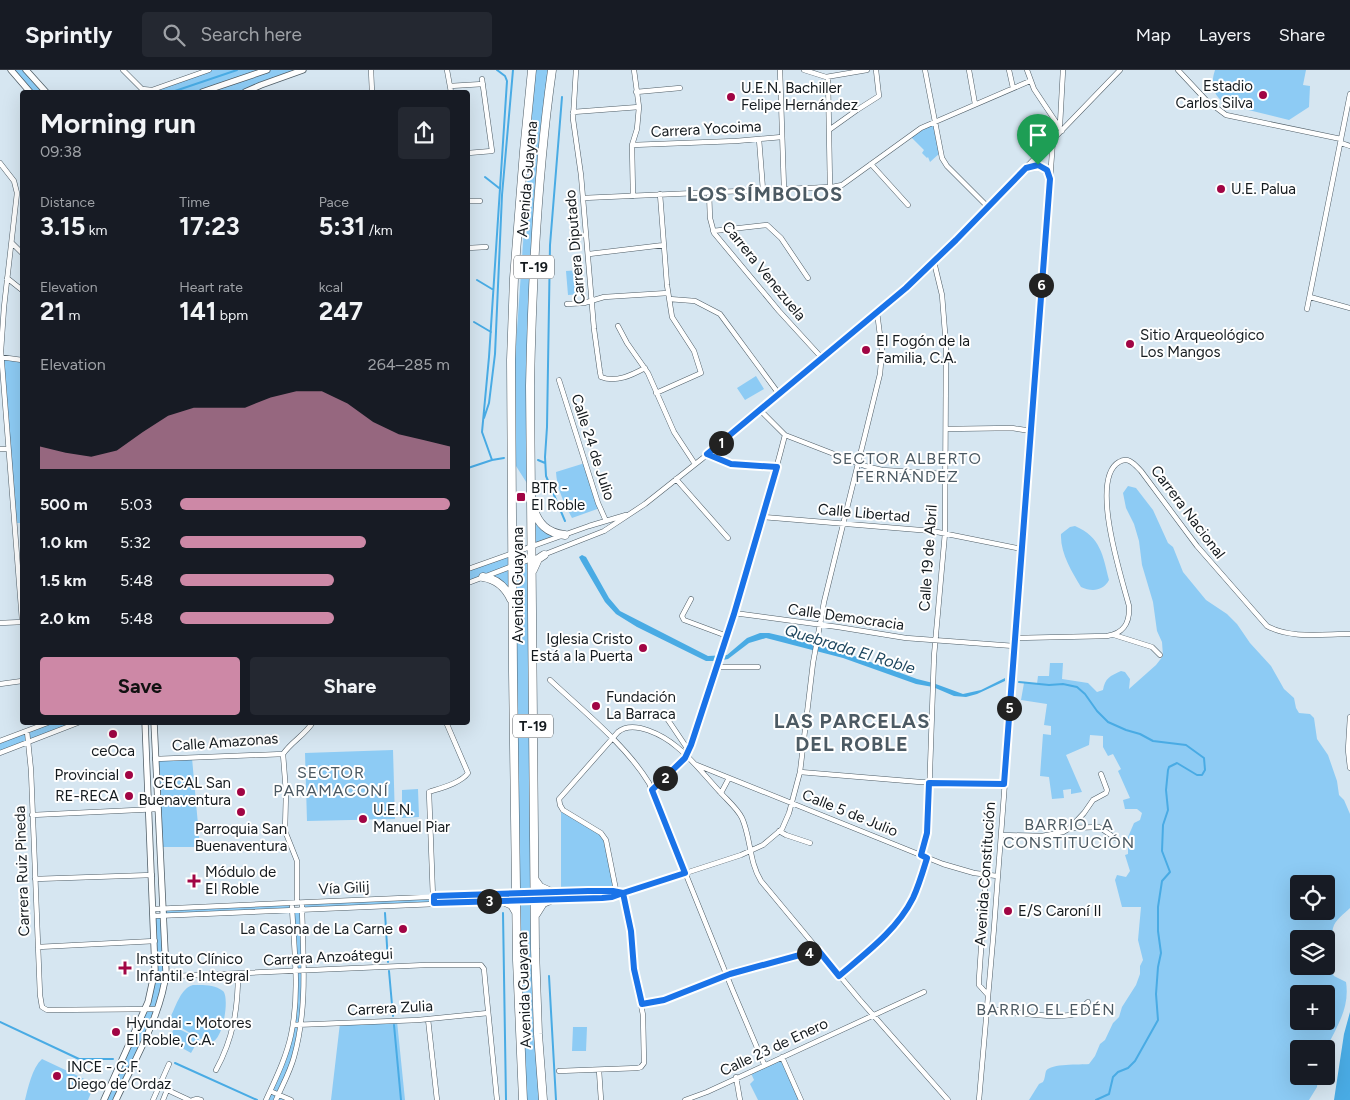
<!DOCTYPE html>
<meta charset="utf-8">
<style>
:root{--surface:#171b24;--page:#242831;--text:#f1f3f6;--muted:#9ea1a6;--line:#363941;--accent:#cd88a6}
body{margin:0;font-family:Figtree,sans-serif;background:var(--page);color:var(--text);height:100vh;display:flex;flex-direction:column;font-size:19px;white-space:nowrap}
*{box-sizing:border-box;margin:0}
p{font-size:16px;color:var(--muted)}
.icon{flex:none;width:28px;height:28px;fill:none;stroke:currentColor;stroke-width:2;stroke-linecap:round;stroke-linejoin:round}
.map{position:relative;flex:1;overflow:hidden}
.side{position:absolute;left:20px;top:20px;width:450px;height:635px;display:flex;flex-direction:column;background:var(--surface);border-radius:5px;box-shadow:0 5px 20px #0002}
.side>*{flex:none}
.fabs{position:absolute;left:1290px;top:805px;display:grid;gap:10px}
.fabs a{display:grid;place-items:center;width:45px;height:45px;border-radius:5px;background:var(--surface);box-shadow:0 5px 20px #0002;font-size:25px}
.pin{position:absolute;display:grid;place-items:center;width:42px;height:42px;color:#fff;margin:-51px -21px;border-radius:50% 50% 50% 0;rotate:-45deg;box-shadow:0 0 5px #0007}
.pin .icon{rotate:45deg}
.km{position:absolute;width:25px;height:25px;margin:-12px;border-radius:50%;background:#222;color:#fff;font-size:14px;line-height:25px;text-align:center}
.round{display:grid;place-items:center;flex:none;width:52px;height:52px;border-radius:5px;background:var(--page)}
.summary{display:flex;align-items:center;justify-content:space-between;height:85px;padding:0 20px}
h1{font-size:28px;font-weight:700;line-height:38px}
.stats{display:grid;grid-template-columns:repeat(3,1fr);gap:8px;height:85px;padding:5px 20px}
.stats div{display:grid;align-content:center}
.stats b{font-size:25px;font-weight:700}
.stats small{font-size:14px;font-weight:400}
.stats p{font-size:14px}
.chart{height:140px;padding:10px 20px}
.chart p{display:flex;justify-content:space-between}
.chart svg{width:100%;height:90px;margin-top:5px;fill:var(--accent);opacity:.7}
.primary-button{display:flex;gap:10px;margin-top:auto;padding:10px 20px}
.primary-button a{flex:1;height:58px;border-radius:5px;background:var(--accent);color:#111;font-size:20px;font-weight:700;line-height:58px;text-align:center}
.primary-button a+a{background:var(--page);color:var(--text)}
ul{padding:0 20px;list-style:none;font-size:16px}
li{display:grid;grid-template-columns:80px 60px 1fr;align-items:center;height:38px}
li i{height:12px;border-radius:6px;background:var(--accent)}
header{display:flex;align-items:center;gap:30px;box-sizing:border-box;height:70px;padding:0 25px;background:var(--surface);border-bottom:1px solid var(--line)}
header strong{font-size:24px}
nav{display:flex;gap:28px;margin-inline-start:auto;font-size:18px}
.search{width:350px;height:45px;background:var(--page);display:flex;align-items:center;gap:12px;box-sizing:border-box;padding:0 18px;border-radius:5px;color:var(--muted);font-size:19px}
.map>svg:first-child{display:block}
.green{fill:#8dcbf4;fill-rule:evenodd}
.water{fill:#49abe4}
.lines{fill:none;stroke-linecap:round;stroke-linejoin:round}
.stream{stroke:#49abe4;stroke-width:2}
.minor-casing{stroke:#4f5d66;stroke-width:5.5}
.tertiary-casing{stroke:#4f5d66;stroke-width:7}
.trunk-casing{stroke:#4f5d66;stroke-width:9}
.minor{stroke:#fff;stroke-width:4.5}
.tertiary{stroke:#fff;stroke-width:5.5}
.trunk{stroke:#fff;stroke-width:8}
.route-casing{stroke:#fff;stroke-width:10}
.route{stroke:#1a73e8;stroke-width:6}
.poi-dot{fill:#a10544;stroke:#fff;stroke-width:2}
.labels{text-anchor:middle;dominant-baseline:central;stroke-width:4;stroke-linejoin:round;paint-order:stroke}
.shield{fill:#fff;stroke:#5b5f62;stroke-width:1}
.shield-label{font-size:14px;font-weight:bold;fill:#151b1f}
.poi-label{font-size:15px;fill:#151b1f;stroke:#fff;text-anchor:start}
.street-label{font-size:15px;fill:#151b1f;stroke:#fff}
.neighbourhood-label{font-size:16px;letter-spacing:1px;fill:#4c5a63;stroke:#fff}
.water-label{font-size:16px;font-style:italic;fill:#1e475f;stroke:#fff}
.district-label{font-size:20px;font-weight:bold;letter-spacing:1px;fill:#4c5a63;stroke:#fff}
</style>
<header>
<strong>Sprintly</strong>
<div class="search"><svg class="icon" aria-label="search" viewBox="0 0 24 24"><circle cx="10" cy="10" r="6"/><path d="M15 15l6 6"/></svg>Search here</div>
<nav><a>Map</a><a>Layers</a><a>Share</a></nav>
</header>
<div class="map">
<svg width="1350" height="1030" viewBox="0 0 1350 1030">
<rect width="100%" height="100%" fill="#d6e6f1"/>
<path class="green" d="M11 0H26L46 22H30Z
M209 0H303L245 22H141L142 19 147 20Z
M535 0H551L537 136 530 418 516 396 515 289Z
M1215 0H1306L1303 15 1310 16 1309 37 1289 50 1228 35C1213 27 1210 15 1215 0Z
M935 51 941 82 930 92 928 87 927 88 922 83 924 80 910 66Z
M581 200 583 224 568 225 566 201Z
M1 287 22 290V453H15Z
M756 306 764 319 745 330 737 318Z
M585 393 600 438 572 448C564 433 557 419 556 402Z
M1128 416 1136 418 1153 440 1168 473 1173 477 1183 502 1206 530 1227 544 1237 554 1250 573 1271 596 1284 619 1294 628 1296 638 1299 643 1310 644 1314 648 1317 669 1328 685 1337 711 1339 725 1344 730 1350 744V838C1344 844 1335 850 1333 858 1330 870 1336 869 1326 882V869H1299V896H1326V892L1334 906 1346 912C1350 938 1337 956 1326 979H1299V1006H1318L1317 1017 1309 1030H1029L1039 1014 1043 1012C1045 1009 1045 1004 1046 1001 1051 993 1080 995 1089 994L1095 986 1100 974 1105 970 1113 953 1119 947 1122 937 1136 915 1140 904V896L1143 890 1138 870 1141 837H1122L1115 810 1117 805 1126 807 1130 801 1125 785 1128 784V767L1134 753 1140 750 1142 743 1137 739H1125L1123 730 1130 728 1118 701 1121 699 1113 684 1108 686 1103 677V666L1090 665 1089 675 1066 685 1082 722 1071 724V719L1063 720 1064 728 1052 729 1049 707 1040 706 1043 664 1051 665V656L1044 655 1047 634 1021 630 1024 613 1037 614 1038 606H1049L1050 593H1063L1062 609 1088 613 1097 622 1103 620C1105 608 1110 606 1121 601L1125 602 1130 609 1129 619 1156 595 1163 586 1162 572 1157 561 1153 532 1142 495 1139 471 1134 454 1126 438 1123 423ZM1299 814H1326V841H1299ZM1299 924H1326V951H1299Z
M536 445 558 464 531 477Z
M1075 456C1101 467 1103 486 1109 510 1103 521 1092 522 1081 517 1072 502 1060 483 1061 464L1070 457Z
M512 484V496L531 489 535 822H561V738L601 763 606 770 617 825 535 830 543 1030H523L516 830 302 839 304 916 296 979 279 1024 291 1030H266L284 990 295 934 292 840 164 845V920L116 1030H104L153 914 154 846 164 845V839L292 833 293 839H301L302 832 516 823 512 532 489 508 468 513V499Z
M51 653H78L0 683V671Z
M393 680 395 749 307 751 305 683Z
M192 688 200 777H160L155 689Z
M418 719 419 747 402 748V720Z
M193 915C203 915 214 914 223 921 230 927 223 972 211 972 203 972 181 957 173 953L171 946C176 936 181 918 193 915Z
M397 951 405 1030H331L340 953Z
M175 957 199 969 191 983 168 970Z
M573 957H587L586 981H572Z
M782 987 801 1030H758L750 1014 754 1010 750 1001Z
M42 989 93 1013V1018L88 1030H25C28 1018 32 998 42 989Z"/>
<path class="water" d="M582 485 586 487 609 528 620 541 708 586 727 585 747 568 760 563H769L816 574 854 586 917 609 933 613 963 624 981 620 1005 608V611L977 624 966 627 954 626 933 617 916 614 843 588 766 568 749 573 728 589 718 591H706L637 557 616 544 605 532 581 491 579 487Z
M1350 942V1030H1334L1344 964Z"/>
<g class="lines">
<path class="stream" d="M172 22 237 0
M562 27 550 175 547 357 545 387 546 406 565 451
M485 107 499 118
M477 210 492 219
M474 252 491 262
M484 348 489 333 495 284 502 125 513 0
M492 390 482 362 489 287 507 11 505 6 497 0
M538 390 545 393
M468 398 492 390 504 388
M1019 612 1049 615 1063 614 1077 617 1085 624 1097 641 1108 652 1126 660 1140 664 1153 671 1186 675 1204 688 1205 700 1202 705H1197L1177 693 1169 697 1168 700 1166 720 1168 740 1163 755 1162 781 1170 802 1162 811 1158 837V861L1161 883 1158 897 1156 924 1158 950 1135 991 1128 998 1118 1002 1113 1007 1109 1024 1096 1030
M385 843 388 892
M503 843 506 1030
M389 901 393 946
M549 906 556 1030
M0 952 79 989H113
M394 955 401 1030
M175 993 257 1030"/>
<defs>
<path id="minor" d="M123 0 142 19
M371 0 372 22
M447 0 451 22
M576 0 573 49 581 105 594 259 600 302 601 307C616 313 632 305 645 298
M780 0 784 119
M804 0 826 7 867 0
M925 0 942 88 947 96 988 137
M969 0 975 34
M1009 0 1013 18
M1027 0 1034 19 1062 61
M1178 0 1206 30 1226 45 1341 69
M828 7 830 117
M450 16 483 14
M142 19 152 20 209 0
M636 22 680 18
M573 42 639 37
M1060 55 1063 0
M829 60 857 40 879 26 876 0
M759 69 763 120
M1341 73 1350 76
M632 75 736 71 782 67
M468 83 492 81 482 9
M0 93 14 111 17 123 4 237 1 281 22 550
M871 94 908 135
M1030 96C1038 93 1046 96 1049 105
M709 122 710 148 714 163 779 241 821 287
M633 126 632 75 637 59 639 37 634 0
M583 128 832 117 842 115 921 58 1030 11
M468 131H480
M713 161 767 155 781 168 808 208
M12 173 22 183
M468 178 486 177
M589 184 664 175
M7 208 22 220
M1310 227 1350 238
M669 229 695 231 720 244 779 324
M567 234 584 233 604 227 668 223
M1307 239 1350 24
M618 256 627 273 648 303 674 362 695 394
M0 287 22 290
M559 310 598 433 606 451
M656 323 701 303 694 281 672 247 667 215 660 124
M760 340 785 365 865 396 882 400 945 404
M946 359 1012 358 1031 361
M0 379H8
M707 385 731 394 777 397
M676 409 728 468
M763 447 932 461 1022 479
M543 485 604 461 645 434 703 388 906 218 956 170 1120 0
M468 499 589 456 626 445
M468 513 531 489
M691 529 682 546 684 550 727 566
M734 543 838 557 906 568 1014 576
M0 553 22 552
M1114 565 1152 577 1160 585
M1015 568 1107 566C1124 563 1130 553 1129 536 1122 509 1089 409 1119 392 1129 386 1135 395 1141 401L1197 476 1267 556C1290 569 1323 564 1350 564
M716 597H758
M550 610C582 640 626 675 649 713L733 921 764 994
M0 614 22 611
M666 647 689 681
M1350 647 1348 680 1350 698
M27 661 31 700 40 925 42 937 47 940 157 939
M0 671 50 652
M0 683 80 652
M283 684 286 722 285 761 297 791V833
M283 684C292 671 305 665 313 652
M155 689 283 684
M697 695 943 794 974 803 997 806
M800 702 920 712 1004 714
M652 720 685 688 691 675C724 572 758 470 785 365
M721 723 729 708
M32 745 158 739
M1070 758 1099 757 1115 768
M779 761 786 765 810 773
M1001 765 1042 766 1063 762 1070 758 1084 743 1093 730 1106 723 1107 720 1101 704
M921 785 928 757 934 586 945 463 946 275 942 225 934 192
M986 805 979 909V915L988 925
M35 809 152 805
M617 825 606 770 601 763 563 740 560 735 559 729 618 662C634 649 664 666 677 677 693 690 706 707 720 722 727 730 737 738 742 748 751 768 749 792 761 811L859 929 948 1030
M433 828 429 722C441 718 461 713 468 703L446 652
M515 830 612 827 741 785 763 775 782 759 789 743 800 702 813 593 824 532 880 304 882 281 877 242
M154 839 496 824 613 821 619 822
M154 846 505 831
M38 877 155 871
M176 906 426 895H481L484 899 485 910 497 1030
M839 906C866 883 897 860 913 828 919 815 923 801 927 788
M642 935 664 930 730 904 818 880
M986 938C1005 941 1060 951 1077 943 1081 941 1084 935 1088 932
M428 949 437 1030
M293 955 418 950 488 943
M782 987 801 1030
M216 1000C233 969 238 939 238 904
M599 1000 601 1030
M559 1001 638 998 641 997 644 993 643 945 634 899 630 855 623 823
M736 1007 740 1030
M159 1016 189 1030
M270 1021 291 1030
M153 1030 169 994
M163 1030 167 1020
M193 1030 197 1029 201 1030
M266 1030C276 1008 286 988 291 965 300 923 294 879 292 837
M276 1030C282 1016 290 1002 294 987 308 937 303 887 302 836
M685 1030 707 1022 924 922
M979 1030 994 858 1053 70"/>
<path id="tertiary" d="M11 0 30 22
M26 0 46 22
M202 22 267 0
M245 22 261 15 303 0
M104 1030 148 932 155 900 145 652
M116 1030C134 991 162 944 166 902L154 652"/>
<path id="trunk" d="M533 437C538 454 547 463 565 465
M533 500 538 489 544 485
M483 507C496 509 505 516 511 529
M535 810 540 817 551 822
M503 831 512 835 516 842
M536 844 543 833 550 830
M523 1030 517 890 513 602 511 290 514 208 524 81 532 0
M543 1030 538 964 535 879 530 316C532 211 537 105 552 0"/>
</defs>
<use href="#minor" class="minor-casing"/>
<use href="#tertiary" class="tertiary-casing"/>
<use href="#trunk" class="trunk-casing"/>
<use href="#minor" class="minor"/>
<use href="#tertiary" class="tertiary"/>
<use href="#trunk" class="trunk"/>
</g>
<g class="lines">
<defs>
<path id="route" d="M1038 95 1026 98 956 170 906 218 707 384 731 394 777 397 734 544 691 675 685 688 652 720 685 803 623 823 613 821H588L434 826V833L602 828 612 827 623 823 631 861 634 899 642 934 664 930 730 904 818 880 839 906C866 883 897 860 913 828 919 815 923 801 927 788L921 785 927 763 929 713 1004 714 1050 109 1047 100 1038 95"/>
</defs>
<use href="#route" class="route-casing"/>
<use href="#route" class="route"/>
</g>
<g class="poi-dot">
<circle cx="1263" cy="25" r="5"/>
<circle cx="731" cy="27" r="5"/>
<circle cx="1221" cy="119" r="5"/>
<circle cx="1130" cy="274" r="5"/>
<circle cx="866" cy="280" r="5"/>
<rect x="516" y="422" width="10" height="10" rx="2.5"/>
<circle cx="643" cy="578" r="5"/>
<circle cx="596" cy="636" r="5"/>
<circle cx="113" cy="664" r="5"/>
<circle cx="129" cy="705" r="5"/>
<circle cx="241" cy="722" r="5"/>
<circle cx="129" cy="726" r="5"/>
<circle cx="241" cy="742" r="5"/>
<circle cx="363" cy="749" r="5"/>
<path d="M191.5 803.5h5v5h5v5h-5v5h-5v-5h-5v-5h5z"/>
<circle cx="1008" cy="841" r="5"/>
<circle cx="403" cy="859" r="5"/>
<path d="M122.5 890.5h5v5h5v5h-5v5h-5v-5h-5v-5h5z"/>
<circle cx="116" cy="962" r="5"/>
<circle cx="57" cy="1006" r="5"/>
</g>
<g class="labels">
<g class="shield">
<rect x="514" y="185.5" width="40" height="23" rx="4"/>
<rect x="513" y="644.5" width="40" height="23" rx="4"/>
</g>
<g class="shield-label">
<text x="534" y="197">T-19</text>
<text x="533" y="656">T-19</text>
</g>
<g class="poi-label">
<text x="1253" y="16" text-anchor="end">Estadio<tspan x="1253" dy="17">Carlos Silva</tspan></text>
<text x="741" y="18">U.E.N. Bachiller<tspan x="741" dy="17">Felipe Hernández</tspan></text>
<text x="1231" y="119">U.E. Palua</text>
<text x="1140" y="265">Sitio Arqueológico<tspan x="1140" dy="17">Los Mangos</tspan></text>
<text x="876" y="271">El Fogón de la<tspan x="876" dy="17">Familia, C.A.</tspan></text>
<text x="531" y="418">BTR -<tspan x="531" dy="17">El Roble</tspan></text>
<text x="633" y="569" text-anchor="end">Iglesia Cristo<tspan x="633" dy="17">Está a la Puerta</tspan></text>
<text x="606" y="627">Fundación<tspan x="606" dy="17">La Barraca</tspan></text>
<text x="113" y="681" text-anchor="middle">ceOca</text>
<text x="119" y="705" text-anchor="end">Provincial</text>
<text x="231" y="713" text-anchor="end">CECAL San<tspan x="231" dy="17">Buenaventura</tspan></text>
<text x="119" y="726" text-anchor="end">RE-RECA</text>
<text x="373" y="740">U.E.N.<tspan x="373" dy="17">Manuel Piar</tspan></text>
<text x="241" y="759" text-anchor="middle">Parroquia San<tspan x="241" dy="17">Buenaventura</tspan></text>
<text x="205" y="802">Módulo de<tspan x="205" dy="17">El Roble</tspan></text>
<text x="1018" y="841">E/S Caroní II</text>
<text x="393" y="859" text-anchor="end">La Casona de La Carne</text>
<text x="136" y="889">Instituto Clínico<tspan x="136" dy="17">Infantil e Integral</tspan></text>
<text x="126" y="953">Hyundai - Motores<tspan x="126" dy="17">El Roble, C.A.</tspan></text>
<text x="67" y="997">INCE - C.F.<tspan x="67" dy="17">Diego de Ordaz</tspan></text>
</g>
<g class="street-label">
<text transform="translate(706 59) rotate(-3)">Carrera Yocoima</text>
<text transform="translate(527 109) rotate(-85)">Avenida Guayana</text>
<text transform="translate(575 177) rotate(-95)">Carrera Diputado</text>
<text transform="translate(764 201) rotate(51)">Carrera Venezuela</text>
<text transform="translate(593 377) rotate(72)">Calle 24 de Julio</text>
<text transform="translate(1188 442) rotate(53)">Carrera Nacional</text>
<text transform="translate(864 443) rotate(5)">Calle Libertad</text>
<text transform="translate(928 488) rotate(-86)">Calle 19 de Abril</text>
<text transform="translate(518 515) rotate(-90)">Avenida Guayana</text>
<text transform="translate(846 547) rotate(8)">Calle Democracia</text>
<text transform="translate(225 672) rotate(-4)">Calle Amazonas</text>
<text transform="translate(850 743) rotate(22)">Calle 5 de Julio</text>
<text transform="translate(22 801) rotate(-92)">Carrera Ruiz Pineda</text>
<text transform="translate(985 804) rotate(-86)">Avenida Constitución</text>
<text transform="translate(344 818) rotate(-3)">Vía Gilij</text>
<text transform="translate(328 887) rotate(-3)">Carrera Anzoátegui</text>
<text transform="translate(524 920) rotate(-92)">Avenida Guayana</text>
<text transform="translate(390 938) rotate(-3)">Carrera Zulia</text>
<text transform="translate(774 977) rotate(-25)">Calle 23 de Enero</text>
</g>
<g class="neighbourhood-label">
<text x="907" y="388">SECTOR ALBERTO<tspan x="907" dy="18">FERNÁNDEZ</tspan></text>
<text x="331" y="702">SECTOR<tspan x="331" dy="18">PARAMACONÍ</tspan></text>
<text x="1069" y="754">BARRIO LA<tspan x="1069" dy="18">CONSTITUCIÓN</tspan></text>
<text x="1046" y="939">BARRIO EL EDÉN</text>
</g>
<g class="water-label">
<text transform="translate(850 579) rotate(17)">Quebrada El Roble</text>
</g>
<g class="district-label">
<text x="765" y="124">LOS SÍMBOLOS</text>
<text x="852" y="651">LAS PARCELAS<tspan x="852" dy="23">DEL ROBLE</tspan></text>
</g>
</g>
</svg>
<div class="fabs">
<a><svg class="icon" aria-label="locate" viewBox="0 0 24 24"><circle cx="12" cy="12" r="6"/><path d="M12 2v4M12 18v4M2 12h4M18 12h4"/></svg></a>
<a><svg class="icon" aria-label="layers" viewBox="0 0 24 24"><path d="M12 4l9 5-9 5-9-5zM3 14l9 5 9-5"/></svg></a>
<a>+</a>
<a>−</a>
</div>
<div class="pin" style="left:1038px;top:95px;background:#1e9e55"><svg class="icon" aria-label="arrive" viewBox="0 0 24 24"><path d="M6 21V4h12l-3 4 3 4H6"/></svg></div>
<b class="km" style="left:721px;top:373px">1</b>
<b class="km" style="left:665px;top:708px">2</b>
<b class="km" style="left:489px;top:831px">3</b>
<b class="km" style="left:809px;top:883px">4</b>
<b class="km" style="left:1009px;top:638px">5</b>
<b class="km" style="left:1041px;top:215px">6</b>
<section class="side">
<div class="summary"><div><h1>Morning run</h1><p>09:38</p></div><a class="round"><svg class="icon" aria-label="share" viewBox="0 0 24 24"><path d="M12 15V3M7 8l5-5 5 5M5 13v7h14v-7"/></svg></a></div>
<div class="stats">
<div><p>Distance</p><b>3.15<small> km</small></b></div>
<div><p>Time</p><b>17:23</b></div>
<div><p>Pace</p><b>5:31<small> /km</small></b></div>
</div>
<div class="stats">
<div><p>Elevation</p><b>21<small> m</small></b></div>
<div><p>Heart rate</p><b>141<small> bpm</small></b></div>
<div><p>kcal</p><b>247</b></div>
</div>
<div class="chart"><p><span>Elevation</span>264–285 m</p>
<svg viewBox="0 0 160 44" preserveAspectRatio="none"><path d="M0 44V33L10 36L20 38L30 35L40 26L50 18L60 14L70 14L80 14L90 9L100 6L110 6L120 12L130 21L140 27L150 30L160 33V44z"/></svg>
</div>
<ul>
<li><b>500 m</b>5:03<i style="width:100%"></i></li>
<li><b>1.0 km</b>5:32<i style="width:69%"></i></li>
<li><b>1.5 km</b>5:48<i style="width:57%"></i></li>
<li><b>2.0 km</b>5:48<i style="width:57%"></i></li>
</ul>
<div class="primary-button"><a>Save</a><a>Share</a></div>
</section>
</div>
